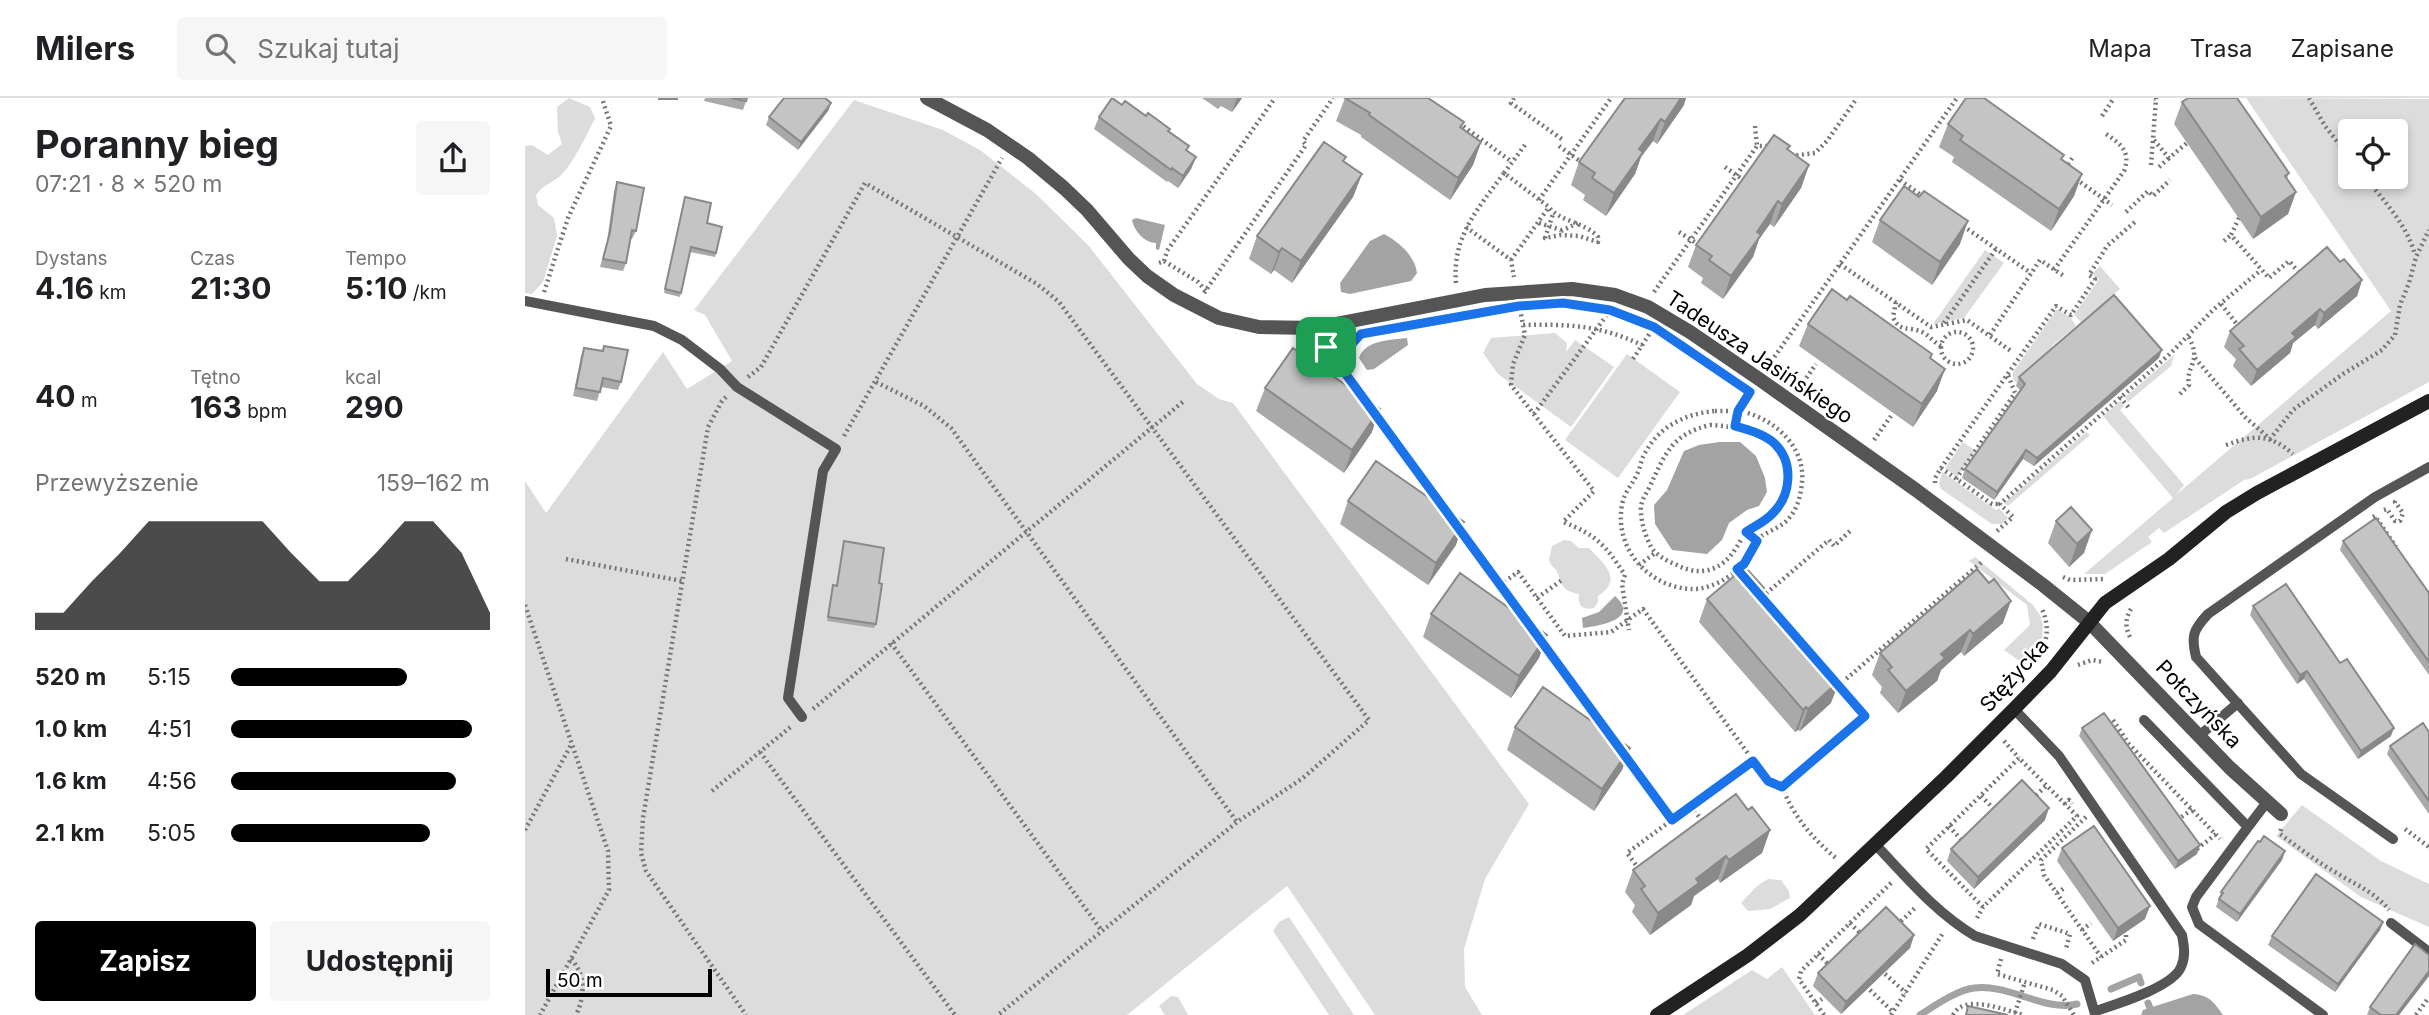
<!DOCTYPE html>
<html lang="pl">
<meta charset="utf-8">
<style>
:root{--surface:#fff;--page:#f6f6f6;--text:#202124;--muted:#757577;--line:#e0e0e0;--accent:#000}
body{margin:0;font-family:Inter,sans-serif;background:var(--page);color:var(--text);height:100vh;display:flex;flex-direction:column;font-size:26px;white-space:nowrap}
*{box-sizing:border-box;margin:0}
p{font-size:23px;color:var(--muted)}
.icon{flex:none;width:38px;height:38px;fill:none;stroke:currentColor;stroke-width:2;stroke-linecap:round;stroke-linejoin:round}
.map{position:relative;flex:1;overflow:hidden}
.drawer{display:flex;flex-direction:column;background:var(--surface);width:525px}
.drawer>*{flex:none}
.tools{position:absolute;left:1813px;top:21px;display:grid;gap:14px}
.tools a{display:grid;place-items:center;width:70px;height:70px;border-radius:7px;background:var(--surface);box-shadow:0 4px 10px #0003;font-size:35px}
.scale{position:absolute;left:21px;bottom:18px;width:166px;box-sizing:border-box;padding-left:7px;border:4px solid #000;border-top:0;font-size:19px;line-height:24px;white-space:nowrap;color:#000;-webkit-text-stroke:5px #fff;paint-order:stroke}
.pin{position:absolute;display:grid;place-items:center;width:60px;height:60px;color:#fff;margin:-30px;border-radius:14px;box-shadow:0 4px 10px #0006}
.round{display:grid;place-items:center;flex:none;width:74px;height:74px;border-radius:7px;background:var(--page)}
.overview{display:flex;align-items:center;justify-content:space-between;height:119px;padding:0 35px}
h1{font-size:38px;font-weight:700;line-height:52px}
.stats{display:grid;grid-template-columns:repeat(3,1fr);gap:10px;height:119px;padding:7px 35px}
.stats div{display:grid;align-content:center}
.stats b{font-size:30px;font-weight:700}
.stats small{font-size:19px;font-weight:400}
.stats p{font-size:19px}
.chart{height:196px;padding:14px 35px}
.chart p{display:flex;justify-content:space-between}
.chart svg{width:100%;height:126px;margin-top:7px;fill:var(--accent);opacity:.7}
.cta{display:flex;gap:14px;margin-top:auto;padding:14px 35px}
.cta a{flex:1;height:80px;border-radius:7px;background:var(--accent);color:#fff;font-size:28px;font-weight:700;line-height:80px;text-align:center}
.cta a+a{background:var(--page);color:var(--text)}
ul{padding:0 35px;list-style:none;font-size:23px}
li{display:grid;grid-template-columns:112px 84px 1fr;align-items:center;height:52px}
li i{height:18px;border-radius:9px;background:var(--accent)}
header{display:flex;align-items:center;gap:42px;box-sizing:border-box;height:98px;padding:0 35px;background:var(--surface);border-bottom:2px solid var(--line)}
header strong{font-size:33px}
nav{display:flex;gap:38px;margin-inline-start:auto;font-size:24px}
.search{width:490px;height:63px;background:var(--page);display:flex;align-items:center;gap:18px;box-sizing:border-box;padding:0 24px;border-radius:7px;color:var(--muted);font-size:26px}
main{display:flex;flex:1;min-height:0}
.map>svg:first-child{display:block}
.green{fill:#dcdcdc;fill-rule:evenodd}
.water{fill:#a3a3a3}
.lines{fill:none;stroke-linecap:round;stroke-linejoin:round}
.stream{stroke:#a3a3a3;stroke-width:7}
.path{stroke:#777;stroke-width:4.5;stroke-dasharray:2 3.5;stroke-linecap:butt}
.lane{stroke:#555;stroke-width:10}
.street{stroke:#555;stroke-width:14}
.secondary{stroke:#222;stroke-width:14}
.wall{fill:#a9a9a9}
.shaded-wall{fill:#898989}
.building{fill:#c4c4c4;stroke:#898989;stroke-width:2}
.route-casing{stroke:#fff;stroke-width:14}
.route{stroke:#1a73e8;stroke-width:9}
.labels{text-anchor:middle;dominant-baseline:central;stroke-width:5;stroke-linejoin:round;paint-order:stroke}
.street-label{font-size:21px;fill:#000;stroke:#fff}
</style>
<header>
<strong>Milers</strong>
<div class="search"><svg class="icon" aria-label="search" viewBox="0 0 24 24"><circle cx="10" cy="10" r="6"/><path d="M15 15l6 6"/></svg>Szukaj tutaj</div>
<nav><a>Mapa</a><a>Trasa</a><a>Zapisane</a></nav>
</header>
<main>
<section class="drawer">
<div class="overview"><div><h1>Poranny bieg</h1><p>07:21 · 8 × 520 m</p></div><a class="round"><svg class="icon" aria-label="share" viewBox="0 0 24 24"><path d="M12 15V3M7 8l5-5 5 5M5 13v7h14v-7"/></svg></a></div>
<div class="stats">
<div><p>Dystans</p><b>4.16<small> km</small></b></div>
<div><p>Czas</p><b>21:30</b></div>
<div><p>Tempo</p><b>5:10<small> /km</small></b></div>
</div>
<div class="stats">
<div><b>40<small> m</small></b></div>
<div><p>Tętno</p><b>163<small> bpm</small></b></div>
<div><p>kcal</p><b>290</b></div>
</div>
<div class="chart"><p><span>Przewyższenie</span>159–162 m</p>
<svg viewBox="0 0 160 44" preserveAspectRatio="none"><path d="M0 44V38L10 38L20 27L30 17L40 6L50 6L60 6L70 6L80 6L90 17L100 27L110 27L120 17L130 6L140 6L150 17L160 38V44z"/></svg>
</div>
<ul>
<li><b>520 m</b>5:15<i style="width:68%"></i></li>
<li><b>1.0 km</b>4:51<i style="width:93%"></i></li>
<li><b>1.6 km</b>4:56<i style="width:87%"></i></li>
<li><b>2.1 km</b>5:05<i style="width:77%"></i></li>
</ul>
<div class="cta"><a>Zapisz</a><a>Udostępnij</a></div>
</section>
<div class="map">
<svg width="1904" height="917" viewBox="0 0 1904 917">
<rect width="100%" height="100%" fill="#fff"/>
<path class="green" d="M44 0 65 9 70 20C63 35 46 70 34 79 25 86 18 87 11 97L13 107 29 120 32 138 18 184 7 196 0 195V48L7 47 23 57 37 46 33 34 32 9Z
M1721 0 1904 1V284L1725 381 1719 382 1639 435 1634 430 1623 439 1627 444 1580 476H1559L1648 400 1578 318 1595 303 1599 308 1595 312 1659 387 1651 397 1866 213ZM1871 33V79H1825V33Z
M329 2 418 32 455 52 511 96 563 147 672 286 694 301 708 305 1004 706 960 781 939 851 940 889 957 917H850L762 788 602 917H0V383L21 415 138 254 162 291 207 263 180 217 169 212Z
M1460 152 1479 165 1439 220 1408 226Z
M1575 168 1595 191 1556 224 1549 217 1574 181 1567 176Z
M1532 211 1546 220 1551 228 1527 248 1529 251 1491 285 1488 281V274Z
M1030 235 1042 245 1041 254 1050 242 1089 269 1046 329 973 276 958 255 966 240Z
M1102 256 1155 294 1093 380 1040 342Z
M1649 257 1646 268 1603 304 1600 299Z
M1561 334 1565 337 1483 408 1479 405Z
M1438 344 1451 353 1432 379 1420 370Z
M1417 374 1471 412 1474 410 1483 420 1477 426H1467L1416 391 1414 386Z
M1039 442 1046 443 1054 450H1064C1077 464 1100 481 1073 498V504L1069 510C1058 513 1052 507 1054 496 1034 492 1038 485 1031 472 1028 469 1025 466 1024 462L1027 448Z
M1450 459 1508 507 1516 519 1518 527 1517 543 1500 567 1479 552 1505 527 1502 507 1444 463Z
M1777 707 1856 763 1904 786V829L1836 799 1751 738Z
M1243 781 1256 782 1264 793 1265 800 1245 811 1223 813 1216 805 1232 788Z
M764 819 829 917H804L748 833 754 824Z
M1257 869 1290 917H1158L1227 872 1242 881Z
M646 898 653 899 663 917H640L634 908Z"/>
<path class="water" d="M611 120 640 127 634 152 631 151V145C620 145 609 133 607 122Z
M859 136C874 144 890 158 892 175L886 183 825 196 816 194 815 185 845 143Z
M882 240 883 247 849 271 842 272 834 260C840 242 865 242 882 240Z
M1194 344H1215L1231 358 1240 380 1242 394 1234 408 1222 412 1204 425 1197 442 1182 456 1147 452 1130 426 1129 407 1142 392 1159 353 1174 347Z
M1090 498C1116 522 1073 528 1058 530L1057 520 1074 514Z
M1668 896C1684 897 1689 904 1698 917H1616L1618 912Z"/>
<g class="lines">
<path class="stream" d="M1586 891 1614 879 1616 885
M1623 905 1625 910
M1395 917C1409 908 1432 892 1449 890 1483 885 1519 914 1552 906"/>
<path class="path" d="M989 0 986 5 1038 42
M1784 0 1800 28 1825 60
M1577 18 1589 0
M934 25 987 64
M1230 28 1232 48
M1629 42 1644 60 1662 45
M1034 48 1059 66
M1266 58 1290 55 1302 43 1332 0
M1626 67 1631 1 1629 0
M1200 69 1221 84
M1634 69 1644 60
M1540 71 1548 59
M979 75 1000 47
M1840 79C1858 102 1883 128 1890 157
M1551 81 1587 107
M1375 82 1400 100
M1014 102 1086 0
M1601 114 1623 93 1628 98 1645 82
M1714 120 1706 137 1744 180 1764 163 1776 177
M1014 125 1036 132
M1438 128 1506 175
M941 129 986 162 989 179
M1036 133 1053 125
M1154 134 1176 148
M1699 143 1706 137
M986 162 1024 109
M639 163 642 153 750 0
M634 165 639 163 673 184 681 193
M1315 166 1406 229 1442 222 1486 253
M1529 172 1599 73C1606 54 1596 46 1581 36
M931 185C927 138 953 111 979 75L1024 109C1033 123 1060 124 1073 139V144L1054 138 1036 137 1020 140 1028 116
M19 194 43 120 86 28 77 0
M1129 194 1232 48H1242L1246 50
M679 195 781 47 778 43 808 0
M1371 204 1368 219C1375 235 1384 228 1397 234 1404 237 1408 244 1416 248
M1696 206 1715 230
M995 211 1000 237 988 266 986 287 1069 393 1038 424C1072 437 1080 447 1100 477L1097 486 1104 532
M1419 225 1471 151
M998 227C1043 226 1075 227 1117 247
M1416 250a16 16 0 1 1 32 0a16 16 0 1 1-32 0Z
M1465 237 1515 162 1539 178
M796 246C807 253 824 248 832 240
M802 250 837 300
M1670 260 1720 319 1745 341 1768 312 1818 276 1857 252 1870 237 1875 207 1884 185 1891 159 1904 132
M1108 261 1129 229
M1243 268 1432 0
M223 279 236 269 340 85 512 186 534 204 844 622 778 680 712 724 473 917
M351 284 399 308 426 330 712 724
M1275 289 1291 266
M1655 296 1664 287C1660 266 1679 265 1662 236
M201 299 197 303 183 329 118 720 116 755 121 773 221 917
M1595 299 1604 310
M1190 313C1197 313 1205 313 1212 313 1246 317 1281 348 1277 384 1276 396 1273 409 1265 419 1256 431 1240 433 1231 443 1225 450 1223 460 1218 466 1206 480 1184 492 1166 491 1123 489 1089 450 1097 407 1099 394 1108 386 1113 374 1115 369 1116 364 1118 359 1132 329 1159 316 1190 313Z
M849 315 920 413
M1009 316 1084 214
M1185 327C1219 329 1264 337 1262 380 1262 394 1259 403 1249 414 1242 422 1231 426 1223 433 1218 437 1215 444 1211 450 1197 473 1175 479 1152 467 1142 463 1132 458 1126 449 1121 439 1116 425 1116 413 1115 403 1121 397 1125 388 1140 356 1147 336 1185 327Z
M1210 328 1213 313 1226 293
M319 338 477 60
M1349 342 1366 318
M1701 347C1729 337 1744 335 1768 356
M1416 370 1467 406H1475
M1431 381 1490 295 1483 277
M1410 385V380L1416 370 1531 208 1546 217 1570 181 1564 177 1582 148 1611 123
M1859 412 1862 411 1870 423H1875L1878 415 1870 404 1872 402
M1848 419 1850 418 1871 449
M934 431 1003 526
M1472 433 1488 419 1475 406 1647 254 1688 212 1736 172
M41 461 157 483
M1114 467 1130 455
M1538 479 1545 482 1581 481
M975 487 993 474 1040 538 1086 534 1118 511 1243 683 1257 689
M1237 499 1304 442 1309 448 1325 433
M1012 500 1037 482
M0 507 83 753 84 792 15 917
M1605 539C1599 527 1601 518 1608 508
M1016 544 1086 638
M366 545 577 833
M1514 556C1524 541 1524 525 1516 509
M1553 567 1567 562 1578 564
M1310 584 1340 618 1257 689C1269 719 1287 740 1312 761
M1313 588 1458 463
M288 611 659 303
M1583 624 1588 622 1604 646 1695 741
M1479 643 1494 660
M235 654 430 917
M1099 657 1147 722 1228 663
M187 693 268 627
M1456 698 1469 711
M1507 701 1522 687
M1166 708 1178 724
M1561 719 1516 762 1519 777 1576 859
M1652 722 1668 711
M1424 728 1437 743
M1756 731 1755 736C1773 749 1791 763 1810 774 1829 786 1850 794 1864 812
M1880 731 1904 749
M0 732 46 647
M1672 751 1691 736
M1114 771 1102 755 1147 722
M1532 795 1541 789
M1458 809 1401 751 1494 660 1540 706
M1452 820 1458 809 1552 718 1540 706 1544 702 1547 706
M1325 825 1336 836
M1372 827 1391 809
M1557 832 1566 825
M1508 841 1514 826 1545 836 1541 851
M1293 856 1304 867
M46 861C61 877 60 898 51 917
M1476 861 1472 876 1528 892 1537 898 1549 917
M1567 865 1601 842V835
M1360 876 1381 895
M1345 892 1368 914
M1291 905 1297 901
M1490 915 1500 884
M1299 917 1274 881 1276 873 1367 784
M1366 917 1418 835
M1428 917C1439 895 1479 912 1499 917
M1891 917 1904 899"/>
<path class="lane" d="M0 203 129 228 157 242 195 271 212 289 311 351 298 373 263 600 277 619
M1489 611 1534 658 1657 837C1659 848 1661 858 1656 869 1648 889 1592 906 1571 913
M1619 622 1723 729 1671 799 1667 809 1674 826 1798 917
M1675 637 1713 605
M1723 729 1742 704
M1868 741 1776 676 1671 559C1666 538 1668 532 1683 516L1850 399 1904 369
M1350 746C1381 779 1411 815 1450 838L1537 866 1560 882 1570 916
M1866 825 1904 854"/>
<path class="street" d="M402 0 462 32 503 60 539 90 562 112 604 161 622 178 649 197 694 220 734 229 790 230 960 197 1047 191 1090 197 1123 209 1165 234 1234 281 1391 392 1518 487 1564 524 1705 670 1756 716"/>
<path class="secondary" d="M1132 917 1223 857 1275 817 1421 679 1489 611 1526 573 1580 505 1644 461 1701 414 1732 395 1904 303"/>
</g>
<path class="wall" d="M180 0H222L218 12 179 3Z
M677 0H717L707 14 696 8 693 11Z
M820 0 939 24 937 30 956 44 948 67 925 102 836 39V37L811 23Z
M1657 4 1764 75 1762 81 1771 94 1763 116 1728 141 1649 26Z
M306 5 303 13 273 52 241 27 244 19Z
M597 7 645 31 643 34 664 48 662 53 671 59 666 71 653 90 643 83 642 84 569 31 574 19Z
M1159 7 1132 46 1128 43 1116 59 1110 76 1081 118 1058 102 1060 97 1046 87 1054 64Z
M1423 26 1537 61 1557 76 1549 98 1526 133 1427 64 1429 59 1414 49Z
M1265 48 1263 52 1284 67 1276 90 1249 129 1245 126 1234 141 1228 159 1198 201 1176 185 1178 180 1163 169 1171 147Z
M819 64 837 76 828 99 767 185 749 172 746 176 724 161 732 138Z
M92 84 111 133 107 141H105L101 165 98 173 75 169 82 143 89 93Z
M160 99 182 125 191 155 190 159 165 154 155 199 139 195Z
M1394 99 1435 146 1407 187 1347 144 1355 122Z
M1815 164 1837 182 1832 198 1793 231 1790 227 1768 245 1765 255 1726 288 1708 268 1711 261 1699 249 1705 233Z
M1283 226 1406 261 1412 293 1388 329 1274 248Z
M79 248 96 284 93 292 76 289 72 303 48 298 56 258 59 250 77 253Z
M1634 260 1509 368 1498 361 1469 402 1437 380 1440 371 1495 292 1491 288 1494 279Z
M740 290 847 334 819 375 731 313Z
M823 403 931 447 903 487 815 426Z
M1531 423 1559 455 1544 469 1523 445Z
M319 443 354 485 351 526 349 530 302 523 307 492 308 487 311 488Z
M1818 443 1904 495V577L1815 452Z
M1452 471 1478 525 1439 558 1436 554 1416 572 1412 583 1373 615 1355 595 1357 589 1347 577 1355 555Z
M1239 490 1238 494 1306 605 1275 633 1273 632 1270 634 1174 524 1182 501Z
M1728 508 1815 565 1866 638 1833 661 1779 581 1772 586 1725 517Z
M906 516 1022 537 1014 560 986 600 898 539Z
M990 629 1105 650 1097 672 1069 713 982 652Z
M1557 630 1672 756 1650 771 1554 638Z
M1904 634V716L1862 656 1865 648Z
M1223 712 1245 732 1237 755 1195 785 1193 781 1169 798 1166 807 1125 837 1107 814 1110 807 1100 794 1108 772Z
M1520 722 1449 791 1422 763 1426 751Z
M1537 750 1620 821 1588 843 1532 763Z
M1760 753 1757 762 1712 824 1691 809 1696 794Z
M1858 824 1855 832 1810 894 1743 847 1747 838Z
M1389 837 1385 850 1316 916 1288 888 1293 875Z
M1904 878 1874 917H1842L1845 909Z"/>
<path class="shaded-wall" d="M133 0H153V2H133Z
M712 0H717L707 14 711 2Z
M1156 0H1161L1159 7 1132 46 1140 24Z
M306 5 303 13 273 52 276 44Z
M1136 21 1128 43 1116 59 1110 76 1081 118 1089 95 1114 51Z
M956 44 948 67 925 102 933 80Z
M671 59 666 71 653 90 658 78Z
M1284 67 1276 90 1249 129 1257 106Z
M837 76 828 99 767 185 776 163Z
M1557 76 1549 98 1526 133 1534 111Z
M1771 94 1763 116 1728 141 1736 119Z
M1253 103 1245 126 1234 141 1228 159 1198 201 1206 178 1232 134Z
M1443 123 1435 146 1407 187 1415 164Z
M757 150 749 172 746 176 754 154Z
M1837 182 1832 198 1793 231 1799 215Z
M1795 211 1790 227 1768 245 1765 255 1726 288 1732 272 1767 235Z
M1637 252 1634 260 1509 368 1512 360Z
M1420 271 1412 293 1388 329 1397 306Z
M855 311 847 334 819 375 827 352Z
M1501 352 1498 361 1469 402 1472 394Z
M939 424 931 447 903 487 911 465Z
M1567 432 1559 455 1544 469 1552 446Z
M1486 503 1478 525 1439 558 1448 536Z
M1445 532 1436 554 1416 572 1412 583 1373 615 1381 593 1416 556Z
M1022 537 1014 560 986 600 994 578Z
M1782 573 1779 581 1772 586 1775 577Z
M1315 582 1306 605 1275 633 1283 611Z
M1281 609 1273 632 1270 634 1278 612Z
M1869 630 1866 638 1833 661 1836 653Z
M1105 650 1097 672 1069 713 1077 691Z
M1524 710 1520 722 1449 791 1453 779Z
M1245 732 1237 755 1195 785 1204 762Z
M1675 747 1672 756 1650 771 1653 763Z
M1760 753 1757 762 1712 824 1715 816Z
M1201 758 1193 781 1169 798 1166 807 1125 837 1133 815 1171 781Z
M1625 808 1620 821 1588 843 1593 830Z
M1858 824 1855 832 1810 894 1813 886Z
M1389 837 1385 850 1316 916 1321 904Z
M1904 873V878L1874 917H1871Z"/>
<path class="building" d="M206 0H222L221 3Z
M259 0H300L306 5 276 44 244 19Z
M587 0 597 7 600 3 621 18 623 15 645 31 643 33 664 48 661 52 671 59 658 78 647 70 646 72 574 19Z
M820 0H903L939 24 935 29 956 44 933 80 844 17 845 15Z
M1100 0H1156L1140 24 1136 21 1114 51 1118 54 1089 95 1067 80 1070 75 1054 64Z
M1441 0H1459L1539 57 1536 61 1557 76 1534 111 1435 42 1438 38 1423 26Z
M1663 0H1712L1764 75 1760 78 1771 94 1736 119 1657 4Z
M1249 37 1265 48 1262 51 1284 67 1257 106 1253 103 1232 134 1236 137 1206 178 1184 162 1187 158 1171 147Z
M799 44 821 59 818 63 837 76 776 163 757 150 754 154 732 138Z
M92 84 119 90 111 133 107 132 101 165 78 161 85 134Z
M1379 88 1394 99 1399 93 1443 123 1415 164 1355 122Z
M160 99 186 105 182 125 197 129 191 155 166 149 156 195 140 191Z
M1802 149 1815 164 1819 161 1837 182 1799 215 1795 211 1767 235 1771 239 1732 272 1714 251 1719 248 1705 233Z
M1307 191 1322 202 1325 198 1380 237 1407 256 1405 260 1420 271 1397 306 1283 226Z
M1589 197 1637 252 1512 360 1501 352 1472 394 1440 371 1500 286 1494 279Z
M79 248 103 252 96 284 78 280 75 294 51 290 59 250 78 253Z
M768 250 855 311 827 352 740 290Z
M851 363 939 424 911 465 823 403Z
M1546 409 1567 432 1552 446 1531 423Z
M1851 420 1904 495V564L1818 443Z
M319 443 359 450 354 485 357 486 351 526 303 519 308 487 312 488Z
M1220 469 1239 490 1237 492 1315 582 1283 611 1281 609 1278 612 1182 501Z
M1452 471 1464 485 1469 481 1486 503 1448 536 1445 532 1416 556 1420 560 1381 593 1363 572 1367 569 1355 555Z
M935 475 1022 537 994 578 906 516Z
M1761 486 1815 565 1822 561 1869 630 1836 653 1782 573 1775 577 1728 508Z
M1018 589 1105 650 1077 691 990 629Z
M1579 615 1675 747 1653 763 1557 630Z
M1898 625 1904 634V703L1865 648Z
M1497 682 1524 710 1453 779 1426 751Z
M1211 696 1223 712 1227 709 1245 732 1204 762 1201 758 1171 781 1174 785 1133 815 1116 791 1120 788 1108 772Z
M1569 728 1625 808 1593 830 1537 750Z
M1739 738 1760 753 1715 816 1694 801 1698 795 1696 794 1733 743 1735 744Z
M1791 776 1858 824 1813 886 1747 838Z
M1361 809 1389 837 1321 904 1293 875Z
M1890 846 1904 857V873L1871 917H1856L1845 909Z
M1443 908 1483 917H1441Z"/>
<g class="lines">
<defs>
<path id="route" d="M1038 205 1085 212 1129 229 1225 294 1213 313 1210 328C1223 332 1240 336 1250 346 1269 365 1266 397 1248 415 1241 423 1230 428 1221 434L1232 443 1219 466 1212 471 1340 618 1257 689 1243 683 1228 663 1147 722 801 249 826 247 836 236 994 208Z"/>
</defs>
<use href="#route" class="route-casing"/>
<use href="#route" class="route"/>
</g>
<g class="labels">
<g class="street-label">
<text transform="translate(1235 259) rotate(34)">Tadeusza Jasińskiego</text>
<text transform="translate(1489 577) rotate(-48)">Stężycka</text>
<text transform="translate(1674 606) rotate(46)">Połczyńska</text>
</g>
</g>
</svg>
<div class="tools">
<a><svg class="icon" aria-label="locate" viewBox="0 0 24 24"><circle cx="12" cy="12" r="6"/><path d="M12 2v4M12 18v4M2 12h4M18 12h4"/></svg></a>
</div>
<div class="scale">50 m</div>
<div class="pin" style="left:801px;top:249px;background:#1e9e55"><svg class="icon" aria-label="arrive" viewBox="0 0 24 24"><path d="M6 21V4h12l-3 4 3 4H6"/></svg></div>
</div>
</main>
